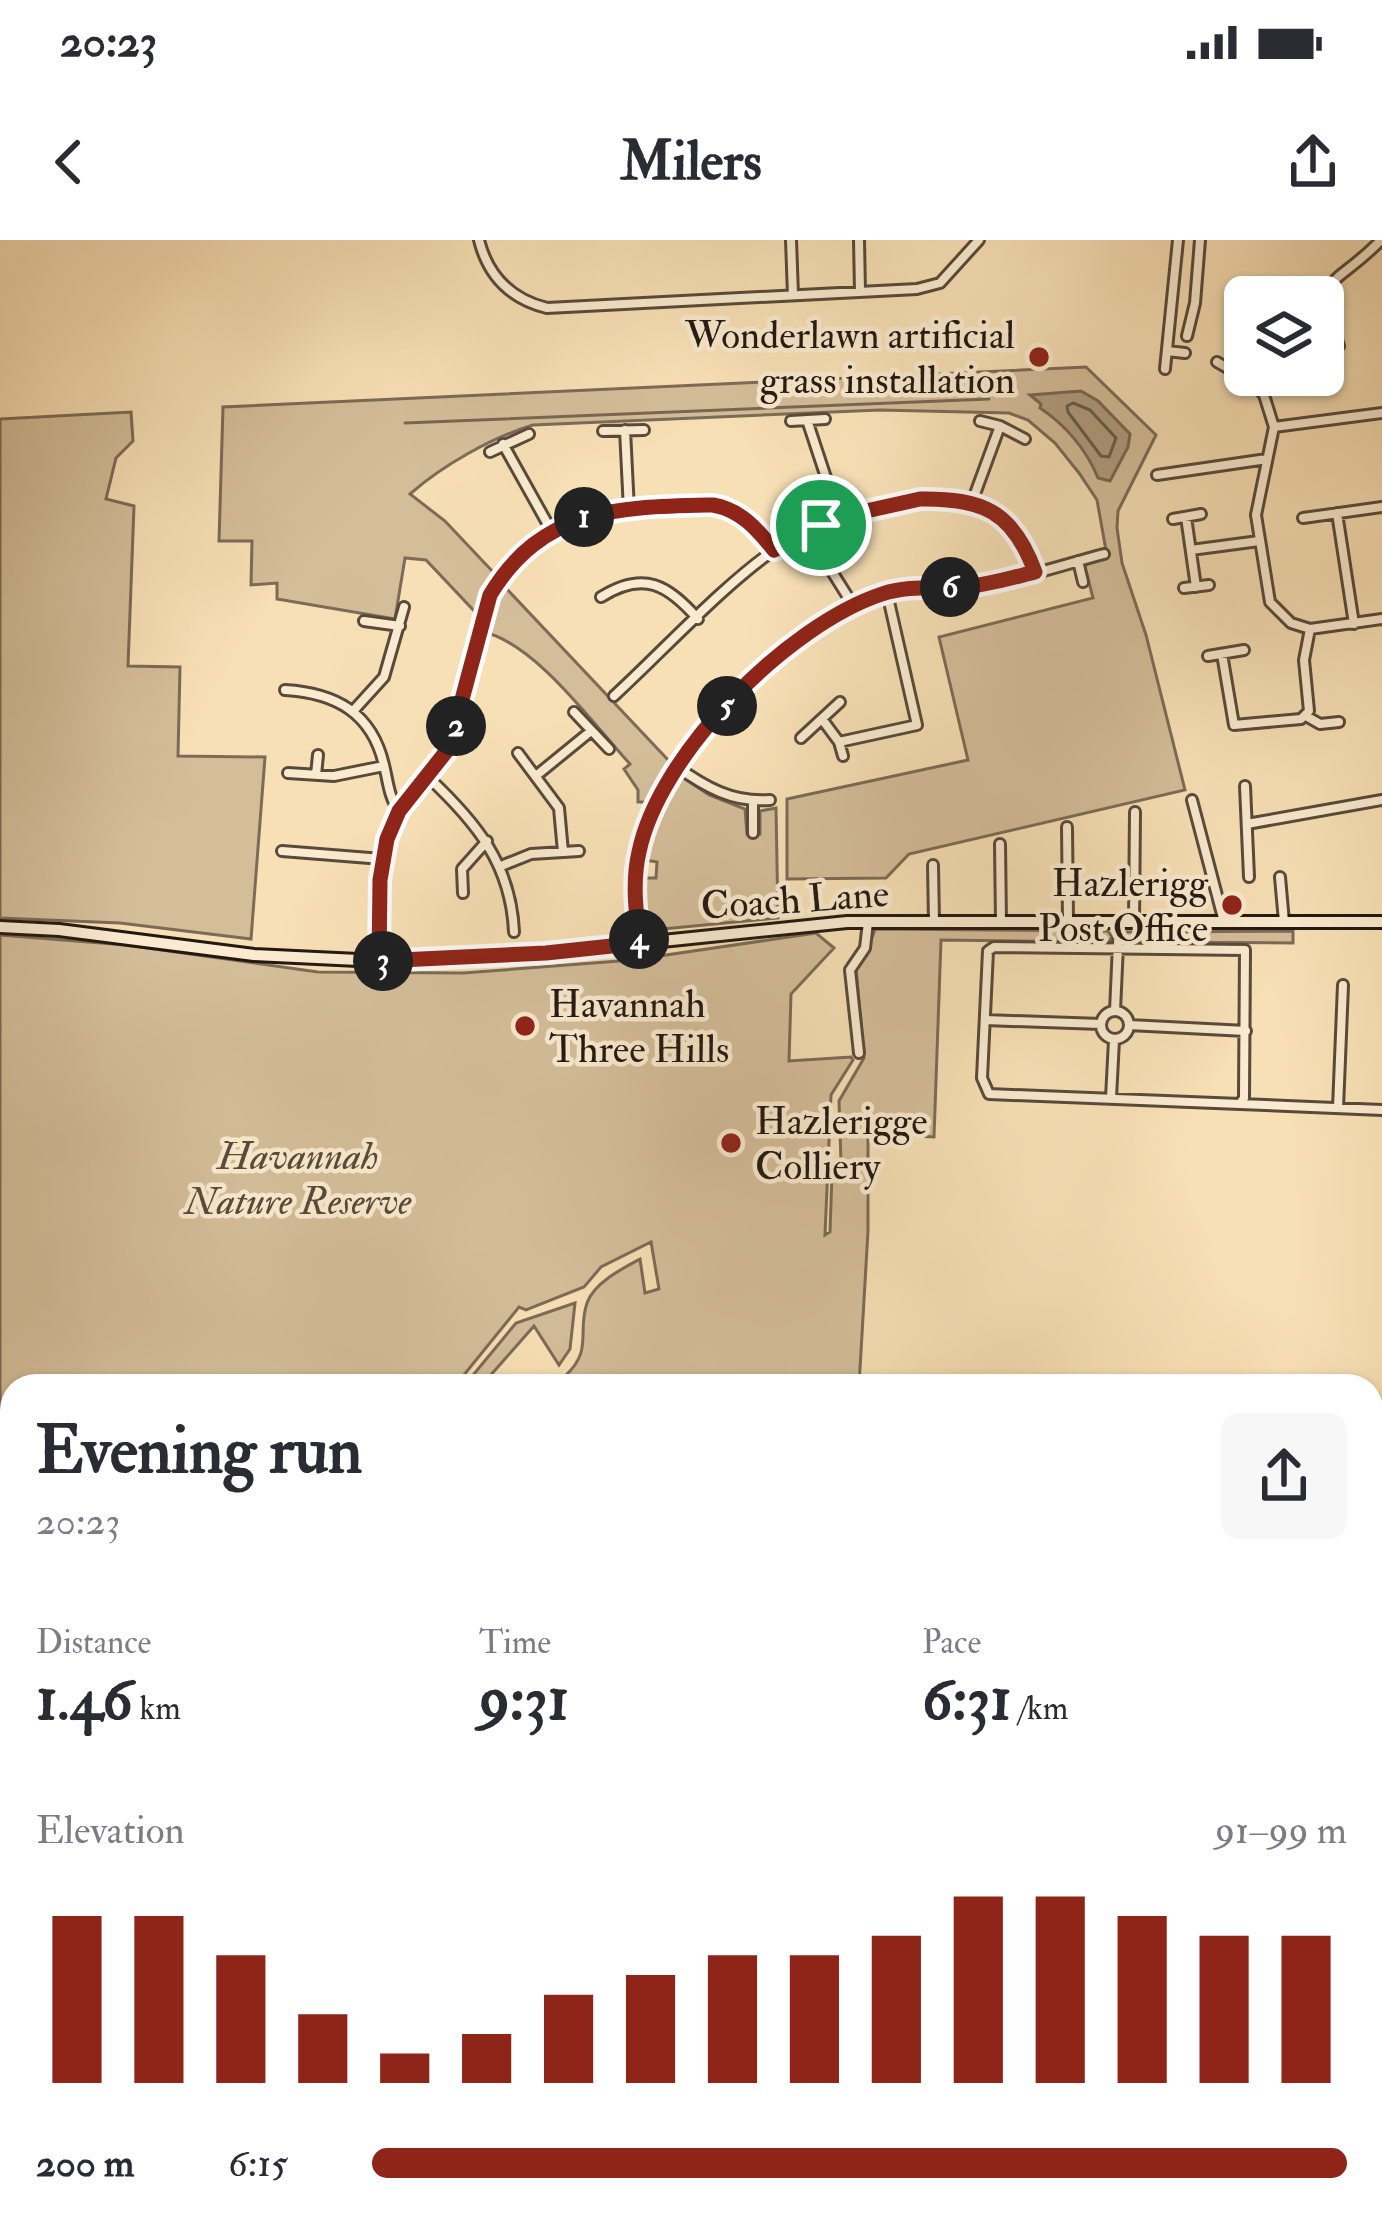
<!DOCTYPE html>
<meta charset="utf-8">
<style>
:root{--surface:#fff;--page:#f7f7f7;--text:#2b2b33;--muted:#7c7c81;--accent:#8f2418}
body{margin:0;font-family:"IM FELL Double Pica",serif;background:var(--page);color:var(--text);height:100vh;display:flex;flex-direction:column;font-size:45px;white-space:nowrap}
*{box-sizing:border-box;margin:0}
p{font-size:39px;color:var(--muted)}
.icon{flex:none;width:66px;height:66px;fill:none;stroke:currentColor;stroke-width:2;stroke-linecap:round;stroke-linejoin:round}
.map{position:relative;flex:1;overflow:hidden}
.panel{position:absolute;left:0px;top:1134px;width:1383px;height:861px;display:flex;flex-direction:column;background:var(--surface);border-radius:36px 36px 0 0;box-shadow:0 3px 9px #0004}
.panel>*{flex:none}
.buttons{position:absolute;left:1224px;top:36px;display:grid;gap:24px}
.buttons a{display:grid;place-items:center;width:120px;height:120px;border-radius:18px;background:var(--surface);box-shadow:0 3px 9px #0004;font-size:60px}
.pin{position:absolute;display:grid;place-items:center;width:102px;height:102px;color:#fff;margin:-51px;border:6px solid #fff;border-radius:50%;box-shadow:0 3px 12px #0007}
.km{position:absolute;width:60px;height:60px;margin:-30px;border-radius:50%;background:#222;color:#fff;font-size:33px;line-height:60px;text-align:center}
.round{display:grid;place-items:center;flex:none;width:126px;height:126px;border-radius:18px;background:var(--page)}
.summary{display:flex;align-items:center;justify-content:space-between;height:204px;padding:0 36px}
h1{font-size:66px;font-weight:800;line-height:90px}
.figures{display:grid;grid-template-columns:repeat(3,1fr);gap:18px;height:204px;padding:12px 36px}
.figures div{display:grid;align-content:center}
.figures b{font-size:60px;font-weight:800}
.figures small{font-size:33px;font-weight:400}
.figures p{font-size:33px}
.chart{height:336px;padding:24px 36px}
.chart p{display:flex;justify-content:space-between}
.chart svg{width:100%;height:216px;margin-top:12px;stroke:var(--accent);stroke-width:6}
ul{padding:0 36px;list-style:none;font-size:39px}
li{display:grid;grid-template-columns:192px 144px 1fr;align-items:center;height:90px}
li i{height:30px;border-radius:15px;background:var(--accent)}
.status{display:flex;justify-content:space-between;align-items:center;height:84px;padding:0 60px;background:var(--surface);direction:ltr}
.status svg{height:33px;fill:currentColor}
header{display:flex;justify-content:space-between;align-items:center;height:156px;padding:0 36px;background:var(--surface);font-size:54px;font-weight:800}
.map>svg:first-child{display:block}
.green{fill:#d4be9a;stroke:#7c6b56;stroke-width:3}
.water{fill:#b09c7e;stroke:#786752;stroke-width:3}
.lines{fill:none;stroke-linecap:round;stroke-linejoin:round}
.shore{stroke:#6a5a48;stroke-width:3}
.stream{stroke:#786752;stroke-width:3}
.street-casing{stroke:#584a3a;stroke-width:14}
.secondary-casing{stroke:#231811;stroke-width:16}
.street{stroke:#faebd0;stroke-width:8}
.secondary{stroke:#faebd0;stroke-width:10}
.route-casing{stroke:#fff;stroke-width:24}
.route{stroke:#8f2418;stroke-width:15}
.poi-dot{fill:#8f2418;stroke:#faebd0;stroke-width:4.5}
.labels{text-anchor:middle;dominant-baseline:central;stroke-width:9;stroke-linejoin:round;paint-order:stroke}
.poi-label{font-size:39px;fill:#231811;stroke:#faebd0;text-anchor:end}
.street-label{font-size:39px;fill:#231811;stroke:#faebd0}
.park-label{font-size:39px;font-style:italic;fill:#584a3a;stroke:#faebd0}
</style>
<div class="status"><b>20:23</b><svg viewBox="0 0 49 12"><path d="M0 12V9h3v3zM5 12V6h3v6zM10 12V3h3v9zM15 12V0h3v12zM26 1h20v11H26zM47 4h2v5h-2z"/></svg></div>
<header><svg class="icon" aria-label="back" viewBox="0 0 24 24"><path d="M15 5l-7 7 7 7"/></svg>Milers<svg class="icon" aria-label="share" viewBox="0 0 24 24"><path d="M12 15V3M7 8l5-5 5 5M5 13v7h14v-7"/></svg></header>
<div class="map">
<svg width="1382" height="1993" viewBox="0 0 1382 1993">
<rect width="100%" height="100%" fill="#f8e0b6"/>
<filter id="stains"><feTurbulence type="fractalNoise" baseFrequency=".00167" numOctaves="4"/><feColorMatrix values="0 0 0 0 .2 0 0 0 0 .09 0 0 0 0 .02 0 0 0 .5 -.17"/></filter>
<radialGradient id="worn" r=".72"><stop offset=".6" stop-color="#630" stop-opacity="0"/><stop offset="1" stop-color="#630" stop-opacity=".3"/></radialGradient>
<path class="green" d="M1086 127 1156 195 1118 271 1117 288 1122 323 1146 395 1185 550 909 614 886 638 787 639V559L968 520 939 397 1093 358 1085 327 1089 321 1107 316 1097 260 1079 233 1055 203 1028 180 1009 173 880 170 533 185C491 198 443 225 410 254L445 281 495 334 478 375 426 320 405 318 395 379 277 359V343L251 345 252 301H219L223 167Z
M131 172 133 201 116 218 106 259 134 266 128 426 180 427 178 516 265 517 251 699 120 683 0 678V179Z
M504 346 670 522 649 562H638V550L624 529 630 524C593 484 537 405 484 392Z
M681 536 709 555 745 569 747 594H760V571L776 568 778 678 653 690 645 682 643 638H656L657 622 645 620C652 593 659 554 681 536Z
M875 689 1108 691 1112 697 1109 702 941 700 934 897 868 894V991L859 1146H572L566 1135C593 1110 577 1092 587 1063 594 1043 623 1028 640 1019L645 1053 659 1049 651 1002 601 1027 584 1047 526 1070 519 1067 455 1146H12V1223L0 1227V695L126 705 318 732 463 733 632 720 816 693 834 708 791 754 789 821 851 817 853 820 831 855 825 995 830 992 832 934H837L841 922 839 861 864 818 856 728 867 712Z
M1293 691V703L1129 702 1124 697 1127 692Z
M575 1063 570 1109 559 1125 534 1086 481 1146H464L516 1083Z
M0 1758 12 1769V1983H76L78 1993H0Z
M93 1983H502L501 1993H95Z
M534 1983H734L774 1993H530Z"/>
<path class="water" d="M1081 151 1098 161 1130 194 1128 207 1110 241 1098 238C1086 208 1063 183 1040 168L1041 164 1030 155Z"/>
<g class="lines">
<path class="shore" d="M1073 163 1090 170 1116 198 1109 217 1101 216 1068 172 1067 166Z"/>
<path class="stream" d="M405 183 989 159
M1239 1983 1245 1993"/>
<defs>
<path id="street" d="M479 0C488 36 511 59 547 68L917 49 940 43 979 0
M791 0 793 55
M859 0 860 52
M1187 96 1195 63 1200 0
M1339 106C1314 29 1332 51 1381 0
M1167 111 1185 113
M1217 122 1252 142 1264 155 1274 187 1256 275 1270 362 1291 383 1310 389 1382 379
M1165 129 1178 0
M807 180 839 277
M791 181 825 179
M980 181 1000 186 1025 199
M1274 187 1382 173
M625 190 629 270
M603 191 644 190
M503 204 551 290
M490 212 529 194
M1157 235 1267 219
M972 262 1000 186
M1337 273 1354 384
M1186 277 1196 347
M1303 278 1382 267
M1173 279 1201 274
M807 292 853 365
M1191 310 1259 301
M1078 321 1083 342
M1184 348 1209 345
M601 357C644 330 668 345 698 379
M364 381 400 386
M1222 414 1234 485 1301 479 1309 471 1304 420 1310 389
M1208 416 1244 410
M285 450C336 453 372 473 384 525 388 541 389 558 399 571
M614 456C664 410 723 345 777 308 833 270 954 231 1009 284 1023 297 1029 315 1035 332
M354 470 384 437 404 367
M574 472 609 509
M1306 476 1320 484 1339 482
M822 479 839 502 843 516
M801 498 840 462
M839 502 917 485 887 353
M518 513 559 568 563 612
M676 526C705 547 733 563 770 560
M288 533 334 536 384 526
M316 535 318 515
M537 535 591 491
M428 537C476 582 511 624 514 692
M1245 546 1249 637
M1192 560 1224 682
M1247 584 1382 560
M1067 587 1068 681
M753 593V562
M1000 604 1001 682
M282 611 382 619
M933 625 934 682
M501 626 531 614 579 611
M1280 637 1284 682
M463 653 462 629 487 601
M1134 682 1135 572
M640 703C637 673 633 643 639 613 659 515 787 385 881 355 916 343 953 350 989 344 1028 337 1066 324 1104 314
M994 707 1245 710 1244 858 1240 864 989 854 982 838 988 711Z
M379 721C379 673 371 611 400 570 416 548 440 530 450 505 466 465 469 421 481 381 511 270 619 267 713 265 741 270 757 289 774 310
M1115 771 1119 682
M1101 785a14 14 0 1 1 28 0a14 14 0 1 1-28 0Z
M985 780 1101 784
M1129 785 1246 791
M859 813 850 730 865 708 868 682
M1111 858 1114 800
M1240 864 1382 870
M1338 868 1343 745
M1371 1577C1382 1592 1376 1615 1371 1635
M1375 1737 1382 1739
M1371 1751 1382 1753
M1373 1902 1382 1900
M1016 1983 1030 1993
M1066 1993 1068 1983"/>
<path id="secondary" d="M0 687 59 690 254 715 379 721 546 713 847 682H1382
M0 1584 12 1593
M0 1706 12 1708
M0 1722 12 1725
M1371 1980 1382 1977
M83 1983 85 1993
M763 1983 802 1993
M1171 1983 1176 1993
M516 1993 522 1983
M1148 1993 1150 1983
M1332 1993 1363 1983"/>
</defs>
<use href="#street" class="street-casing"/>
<use href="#secondary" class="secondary-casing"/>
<use href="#street" class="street"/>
<use href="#secondary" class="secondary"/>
</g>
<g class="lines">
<defs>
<path id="route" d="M920 259C982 258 1013 271 1035 332 1011 338 988 345 963 347 935 349 909 345 882 354 788 385 659 514 639 612 632 642 636 673 640 703L546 713 379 721 380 640 387 599 399 571 449 508 490 355C543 267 620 267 713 265 741 270 757 289 774 310L839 277Z"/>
</defs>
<use href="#route" class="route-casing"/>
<use href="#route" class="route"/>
</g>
<g class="poi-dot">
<circle cx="1039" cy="117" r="12"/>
<circle cx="1232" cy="665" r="12"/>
<circle cx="525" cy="786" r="12"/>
<circle cx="731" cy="903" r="12"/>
</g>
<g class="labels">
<g class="poi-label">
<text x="1015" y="95">Wonderlawn artificial<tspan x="1015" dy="45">grass installation</tspan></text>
<text x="1208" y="643">Hazlerigg<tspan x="1208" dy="45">Post Office</tspan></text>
<text x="549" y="764" text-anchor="start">Havannah<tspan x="549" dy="45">Three Hills</tspan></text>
<text x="755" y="881" text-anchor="start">Hazlerigge<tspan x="755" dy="45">Colliery</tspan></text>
</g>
<g class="street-label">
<text transform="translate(795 660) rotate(-4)">Coach Lane</text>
</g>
<g class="park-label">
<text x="298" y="916">Havannah<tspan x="298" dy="45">Nature Reserve</tspan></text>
</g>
</g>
<rect width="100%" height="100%" filter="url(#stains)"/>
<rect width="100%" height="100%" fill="url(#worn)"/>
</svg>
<div class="buttons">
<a><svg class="icon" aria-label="layers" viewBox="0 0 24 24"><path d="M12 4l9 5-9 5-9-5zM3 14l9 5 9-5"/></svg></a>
</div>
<div class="pin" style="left:821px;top:285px;background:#1e9e55"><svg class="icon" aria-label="arrive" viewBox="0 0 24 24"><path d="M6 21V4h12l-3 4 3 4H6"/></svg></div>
<b class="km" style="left:584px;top:277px">1</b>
<b class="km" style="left:456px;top:486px">2</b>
<b class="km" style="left:383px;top:721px">3</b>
<b class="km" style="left:639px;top:699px">4</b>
<b class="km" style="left:727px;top:466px">5</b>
<b class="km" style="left:950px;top:347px">6</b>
<section class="panel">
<div class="summary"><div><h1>Evening run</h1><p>20:23</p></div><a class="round"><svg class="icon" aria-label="share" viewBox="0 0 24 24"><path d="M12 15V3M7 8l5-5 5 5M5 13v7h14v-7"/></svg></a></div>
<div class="figures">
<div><p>Distance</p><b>1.46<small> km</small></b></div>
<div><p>Time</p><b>9:31</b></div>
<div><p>Pace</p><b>6:31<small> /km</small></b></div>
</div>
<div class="chart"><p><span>Elevation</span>91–99 m</p>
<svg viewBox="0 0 160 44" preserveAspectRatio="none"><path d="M5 44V10M15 44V10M25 44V18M35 44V30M45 44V38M55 44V34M65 44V26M75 44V22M85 44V18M95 44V18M105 44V14M115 44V6M125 44V6M135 44V10M145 44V14M155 44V14"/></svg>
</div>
<ul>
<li><b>200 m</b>6:15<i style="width:100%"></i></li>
</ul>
</section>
</div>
